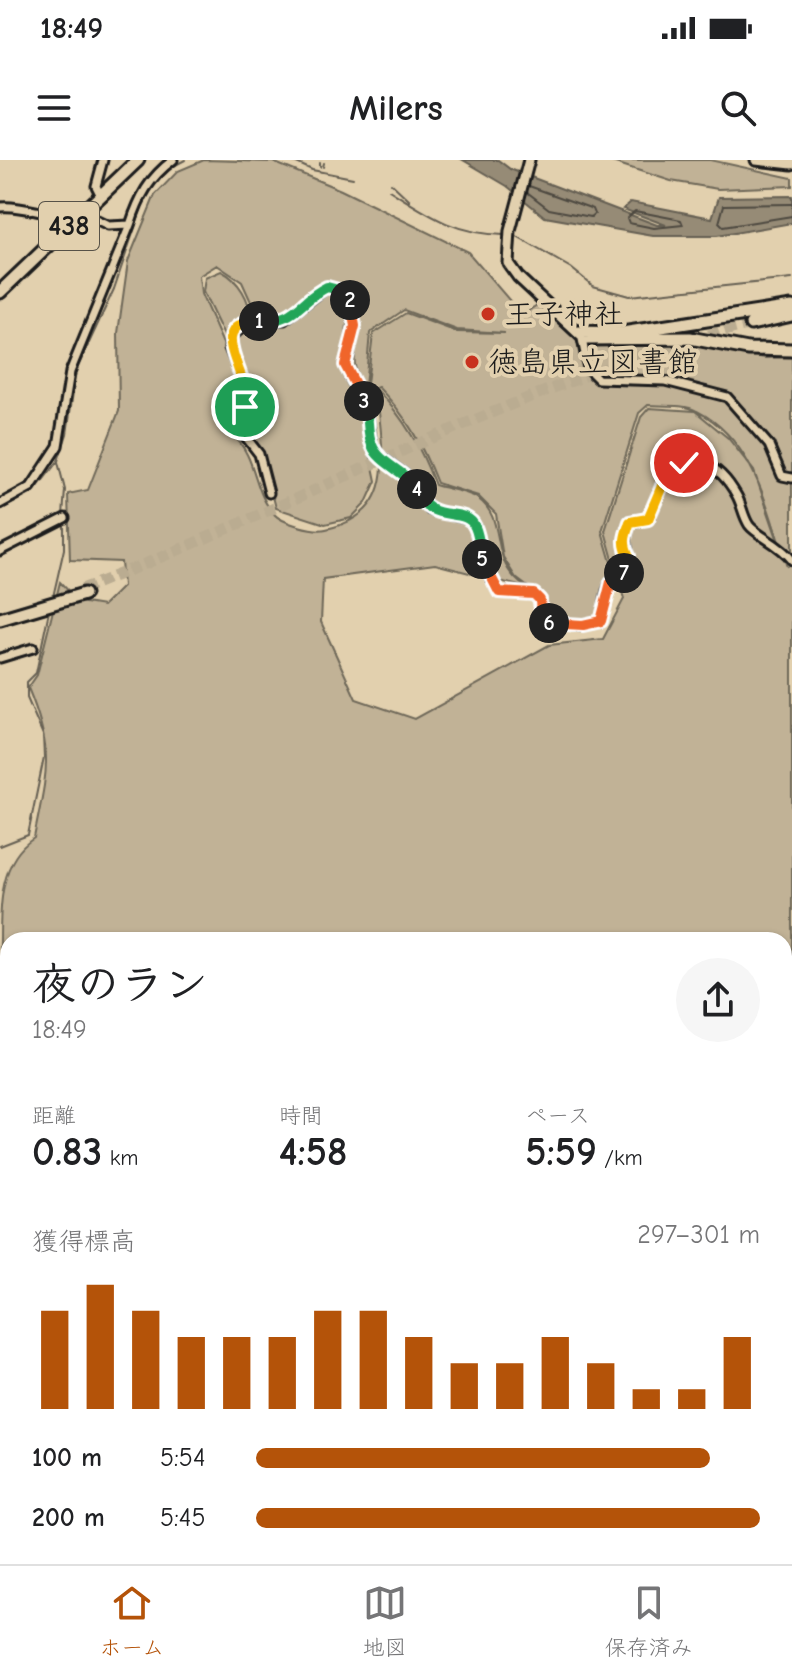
<!DOCTYPE html>
<html lang="ja">
<meta charset="utf-8">
<style>
:root{--surface:#fff;--page:#f6f6f6;--text:#202124;--muted:#757577;--line:#e0e0e0;--accent:#b45309}
body{margin:0;font-family:"Comic Neue","Klee One",sans-serif;background:var(--page);color:var(--text);height:100vh;display:flex;flex-direction:column;font-size:30px;white-space:nowrap}
*{box-sizing:border-box;margin:0}
p{font-size:26px;color:var(--muted)}
.icon{flex:none;width:44px;height:44px;fill:none;stroke:currentColor;stroke-width:2;stroke-linecap:round;stroke-linejoin:round}
.map{position:relative;flex:1;overflow:hidden}
.details{position:absolute;left:0px;top:772px;width:792px;height:632px;display:flex;flex-direction:column;background:var(--surface);border-radius:24px 24px 0 0;box-shadow:0 2px 6px #0004}
.details>*{flex:none}
.pin{position:absolute;display:grid;place-items:center;width:68px;height:68px;color:#fff;margin:-34px;border:4px solid #fff;border-radius:50%;box-shadow:0 2px 8px #0007}
.km{position:absolute;width:40px;height:40px;margin:-20px;border-radius:50%;background:#222;color:#fff;font-size:22px;line-height:40px;text-align:center}
.round{display:grid;place-items:center;flex:none;width:84px;height:84px;border-radius:42px;background:var(--page)}
.headline{display:flex;align-items:center;justify-content:space-between;height:136px;padding:0 32px}
h1{font-size:44px;font-weight:600;line-height:60px}
.metrics{display:grid;grid-template-columns:repeat(3,1fr);gap:12px;height:136px;padding:8px 32px}
.metrics div{display:grid;align-content:center}
.metrics b{font-size:40px;font-weight:600}
.metrics small{font-size:22px;font-weight:400}
.metrics p{font-size:22px}
.chart{height:224px;padding:16px 32px}
.chart p{display:flex;justify-content:space-between}
.chart svg{width:100%;height:144px;margin-top:8px;stroke:var(--accent);stroke-width:6}
ul{padding:0 32px;list-style:none;font-size:26px}
li{display:grid;grid-template-columns:128px 96px 1fr;align-items:center;height:60px}
li i{height:20px;border-radius:10px;background:var(--accent)}
.status{display:flex;justify-content:space-between;align-items:center;height:56px;padding:0 40px;background:var(--surface);direction:ltr}
.status svg{height:22px;fill:currentColor}
header{display:flex;justify-content:space-between;align-items:center;height:104px;padding:0 32px;background:var(--surface);font-size:36px;font-weight:600}
.dock{display:flex;justify-content:space-around;align-items:center;height:112px;border-top:2px solid var(--line);background:var(--surface);font-size:22px;color:var(--muted)}
.dock a{display:grid;justify-items:center;gap:4px}
.dock .on{color:var(--accent)}
.map>svg:first-child{display:block}
.green{fill:#c1b296;stroke:#6e6759;stroke-width:2;fill-rule:evenodd}
.water{fill:#968b76;stroke:#655f52;stroke-width:2}
.lines{fill:none;stroke-linecap:round;stroke-linejoin:round}
.shore{stroke:#4d4840;stroke-width:2}
.stream{stroke:#655f52;stroke-width:2}
.highway-tunnel{stroke:#baac91;stroke-width:11;stroke-dasharray:11 5.5;stroke-linecap:butt}
.minor-casing{stroke:#1c1c1c;stroke-width:13}
.major-casing{stroke:#1c1c1c;stroke-width:15}
.highway-casing{stroke:#1c1c1c;stroke-width:17}
.minor{stroke:#e2d0ae;stroke-width:7}
.major{stroke:#e2d0ae;stroke-width:9}
.highway{stroke:#e2d0ae;stroke-width:11}
.split-1-casing{stroke:#fff;stroke-width:16}
.split-2-casing{stroke:#fff;stroke-width:16}
.split-3-casing{stroke:#fff;stroke-width:16}
.split-4-casing{stroke:#fff;stroke-width:16}
.split-5-casing{stroke:#fff;stroke-width:16}
.split-6-casing{stroke:#fff;stroke-width:16}
.split-7-casing{stroke:#fff;stroke-width:16}
.split-8-casing{stroke:#fff;stroke-width:16}
.split-9-casing{stroke:#fff;stroke-width:16}
.split-1{stroke:#f5b400;stroke-width:10}
.split-2{stroke:#22a559;stroke-width:10}
.split-3{stroke:#f0652b;stroke-width:10}
.split-4{stroke:#22a559;stroke-width:10}
.split-5{stroke:#22a559;stroke-width:10}
.split-6{stroke:#f0652b;stroke-width:10}
.split-7{stroke:#f0652b;stroke-width:10}
.split-8{stroke:#f5b400;stroke-width:10}
.split-9{stroke:#f5b400;stroke-width:10}
.poi-dot{fill:#c8321e;stroke:#e2d0ae;stroke-width:3}
.labels{text-anchor:middle;dominant-baseline:central;stroke-width:8;stroke-linejoin:round;paint-order:stroke}
.shield{fill:#e2d0ae;stroke:#575248;stroke-width:2}
.shield-label{font-size:28px;font-weight:bold;fill:#1c1c1c}
.poi-label{font-size:30px;fill:#1c1c1c;stroke:#e2d0ae;text-anchor:start}
</style>
<div class="status"><b>18:49</b><svg viewBox="0 0 49 12"><path d="M0 12V9h3v3zM5 12V6h3v6zM10 12V3h3v9zM15 12V0h3v12zM26 1h20v11H26zM47 4h2v5h-2z"/></svg></div>
<header><svg class="icon" aria-label="menu" viewBox="0 0 24 24"><path d="M4 6h16M4 12h16M4 18h16"/></svg>Milers<svg class="icon" aria-label="search" viewBox="0 0 24 24"><circle cx="10" cy="10" r="6"/><path d="M15 15l6 6"/></svg></header>
<div class="map">
<svg width="792" height="1404" viewBox="0 0 792 1404">
<rect width="100%" height="100%" fill="#e2d0ae"/>
<filter id="ink" filterUnits="userSpaceOnUse"><feTurbulence type="fractalNoise" baseFrequency=".0125" numOctaves="2"/><feDisplacementMap in="SourceGraphic" scale="16" xChannelSelector="R" yChannelSelector="G"/><feConvolveMatrix kernelMatrix="1 2 1 2 8 2 1 2 1" color-interpolation-filters="sRGB"/></filter>
<g filter="url(#ink)">
<path class="green" d="M204 0 273 2 341 30 468 92 522 155 540 143 563 161 578 183 675 180 765 198 792 197V1146L784 1151V780H8V788H0C0 742 0 700 34 678 47 611 55 593 28 528L37 515 60 422 79 442 103 446 123 426 121 402 70 400 68 334 88 330 119 251 118 173 128 101 155 35 178 11ZM217 105 242 122 256 153 264 155 291 151C308 129 321 122 349 126 352 134 356 143 358 151 362 175 344 206 365 227L370 173 404 150 457 170 505 173 457 172 406 153 373 174 366 232 378 227C407 256 422 285 437 323L478 336 496 354 503 397 516 418 545 440V454L552 460H596C606 446 599 427 615 416L602 371 639 253 648 245C662 246 685 244 697 251 755 281 768 351 787 407L754 311 728 278 695 251 649 248 641 257 605 371 624 439 603 479 549 485 415 559 356 539 321 462 323 419 435 404 527 428C485 401 510 361 477 338 467 331 447 329 435 325 421 288 405 259 377 230 381 290 401 353 326 369 314 372 282 363 274 354 252 330 258 298 232 274L231 257 244 231 201 134 199 116Z
M606 0H710L792 18V26L718 29 671 21Z
M221 111C239 120 250 140 251 159L236 167 227 182 203 132 205 118Z
M327 132 341 136 349 145 342 213 363 259 376 321 366 343 351 358 325 364 276 348 262 294 237 263C241 255 250 248 251 240 254 216 229 199 234 176L254 166 287 163Z
M8 803V901L0 903V823Z
M8 947V1396H784V1201L792 1208V1404H0V953Z"/>
<path class="water" d="M463 0H498L510 9 657 65H666L623 49 631 42 712 58 719 37 792 36V63L717 76H653L545 57 507 26Z"/>
<g class="lines">
<path class="shore" d="M527 32 549 49 591 57 595 54 593 49 529 26
M792 44 724 45 719 63 723 67 792 56
M635 51 681 60 683 65 654 68 629 63 627 58Z"/>
<path class="stream" d="M290 0 312 10 353 18
M320 7V3
M323 7 324 3
M391 23 410 41
M152 26 168 9 185 0
M389 30C430 56 455 74 504 75
M515 76 571 108 593 126 629 136 792 119
M58 302 65 330 63 355
M0 350 34 332 58 301 67 274 76 211 114 129 146 35
M53 437 64 389V363
M0 686 28 675 44 597 43 575 27 538V522L36 513 49 451"/>
<path class="highway-tunnel" d="M82 429C306 343 517 223 751 164"/>
<defs>
<path id="minor" d="M101 36 96 26 103 0
M0 47C15 45 61 55 72 64
M83 54 108 66 130 65C139 37 149 18 173 0
M582 179 588 209 598 219 665 221 727 237 769 285 782 316 792 318
M269 333 259 294 235 263 248 234 229 188 231 176 253 161 284 160 327 127 346 132 352 143 355 166 345 205 367 248 372 285 377 294 407 316 430 350 468 359 475 366 484 406 499 432 534 434 540 440 541 453 547 463 583 465 601 461C606 449 603 434 610 424 616 416 625 416 627 405 632 389 621 385 630 362L648 359C655 346 657 331 666 319 690 286 720 305 737 336 742 345 743 356 749 365 756 375 780 384 792 400
M0 344 31 327 58 286 70 212 130 65
M0 391 65 358
M0 498 33 488"/>
<path id="major" d="M529 0 510 71 508 103 518 117 580 175
M756 0 792 4"/>
<path id="highway" d="M0 132 138 0
M751 164 792 155
M579 172 622 173 792 147
M586 179 690 178 748 189 792 190
M0 459 84 434"/>
</defs>
<use href="#minor" class="minor-casing"/>
<use href="#major" class="major-casing"/>
<use href="#highway" class="highway-casing"/>
<use href="#minor" class="minor"/>
<use href="#major" class="major"/>
<use href="#highway" class="highway"/>
</g>
</g>
<g class="lines" filter="url(#ink)">
<defs>
<path id="split-1" d="M245 247C255 219 199 163 259 161"/>
<path id="split-2" d="M259 161C298 161 297 142 327 127L346 132 350 140"/>
<path id="split-3" d="M350 140 355 166 345 205 364 241"/>
<path id="split-4" d="M364 241C370 255 366 271 372 285 379 304 406 311 417 329"/>
<path id="split-5" d="M417 329C428 367 465 344 475 367 479 376 480 389 482 399"/>
<path id="split-6" d="M482 399 499 432 534 434 540 440 541 453 549 463"/>
<path id="split-7" d="M549 463 583 465 601 461 611 422 624 413"/>
<path id="split-8" d="M624 413 629 396C622 383 625 376 630 362L648 359 662 326"/>
<path id="split-9" d="M662 326 684 303"/>
</defs>
<use href="#split-1" class="split-1-casing"/>
<use href="#split-2" class="split-2-casing"/>
<use href="#split-3" class="split-3-casing"/>
<use href="#split-4" class="split-4-casing"/>
<use href="#split-5" class="split-5-casing"/>
<use href="#split-6" class="split-6-casing"/>
<use href="#split-7" class="split-7-casing"/>
<use href="#split-8" class="split-8-casing"/>
<use href="#split-9" class="split-9-casing"/>
<use href="#split-1" class="split-1"/>
<use href="#split-2" class="split-2"/>
<use href="#split-3" class="split-3"/>
<use href="#split-4" class="split-4"/>
<use href="#split-5" class="split-5"/>
<use href="#split-6" class="split-6"/>
<use href="#split-7" class="split-7"/>
<use href="#split-8" class="split-8"/>
<use href="#split-9" class="split-9"/>
</g>
<g class="poi-dot">
<circle cx="488" cy="154" r="8"/>
<circle cx="472" cy="202" r="8"/>
</g>
<g class="labels">
<rect class="shield" x="39" y="42" width="60" height="48" rx="6"/>
<g class="shield-label">
<text x="69" y="66">438</text>
</g>
<g class="poi-label">
<text x="504" y="154">王子神社</text>
<text x="488" y="202">徳島県立図書館</text>
</g>
</g>
</svg>
<div class="pin" style="left:245px;top:247px;background:#1e9e55"><svg class="icon" aria-label="arrive" viewBox="0 0 24 24"><path d="M6 21V4h12l-3 4 3 4H6"/></svg></div>
<div class="pin" style="left:684px;top:303px;background:#d93025"><svg class="icon" aria-label="check" viewBox="0 0 24 24"><path d="M5 12l5 5 9-10"/></svg></div>
<b class="km" style="left:259px;top:161px">1</b>
<b class="km" style="left:350px;top:140px">2</b>
<b class="km" style="left:364px;top:241px">3</b>
<b class="km" style="left:417px;top:329px">4</b>
<b class="km" style="left:482px;top:399px">5</b>
<b class="km" style="left:549px;top:463px">6</b>
<b class="km" style="left:624px;top:413px">7</b>
<section class="details">
<div class="headline"><div><h1>夜のラン</h1><p>18:49</p></div><a class="round"><svg class="icon" aria-label="share" viewBox="0 0 24 24"><path d="M12 15V3M7 8l5-5 5 5M5 13v7h14v-7"/></svg></a></div>
<div class="metrics">
<div><p>距離</p><b>0.83<small> km</small></b></div>
<div><p>時間</p><b>4:58</b></div>
<div><p>ペース</p><b>5:59<small> /km</small></b></div>
</div>
<div class="chart"><p><span>獲得標高</span>297–301 m</p>
<svg viewBox="0 0 160 44" preserveAspectRatio="none"><path d="M5 44V14M15 44V6M25 44V14M35 44V22M45 44V22M55 44V22M65 44V14M75 44V14M85 44V22M95 44V30M105 44V30M115 44V22M125 44V30M135 44V38M145 44V38M155 44V22"/></svg>
</div>
<ul>
<li><b>100 m</b>5:54<i style="width:90%"></i></li>
<li><b>200 m</b>5:45<i style="width:100%"></i></li>
</ul>
</section>
</div>
<nav class="dock">
<a class="on"><svg class="icon" aria-label="home" viewBox="0 0 24 24"><path d="M3 11l9-7 9 7M6 9v11h12V9"/></svg>ホーム</a>
<a><svg class="icon" aria-label="map" viewBox="0 0 24 24"><path d="M3 6l6-2 6 2 6-2v14l-6 2-6-2-6 2zM9 4v14M15 6v14"/></svg>地図</a>
<a><svg class="icon" aria-label="saved" viewBox="0 0 24 24"><path d="M7 4h10v16l-5-4-5 4z"/></svg>保存済み</a>
</nav>
